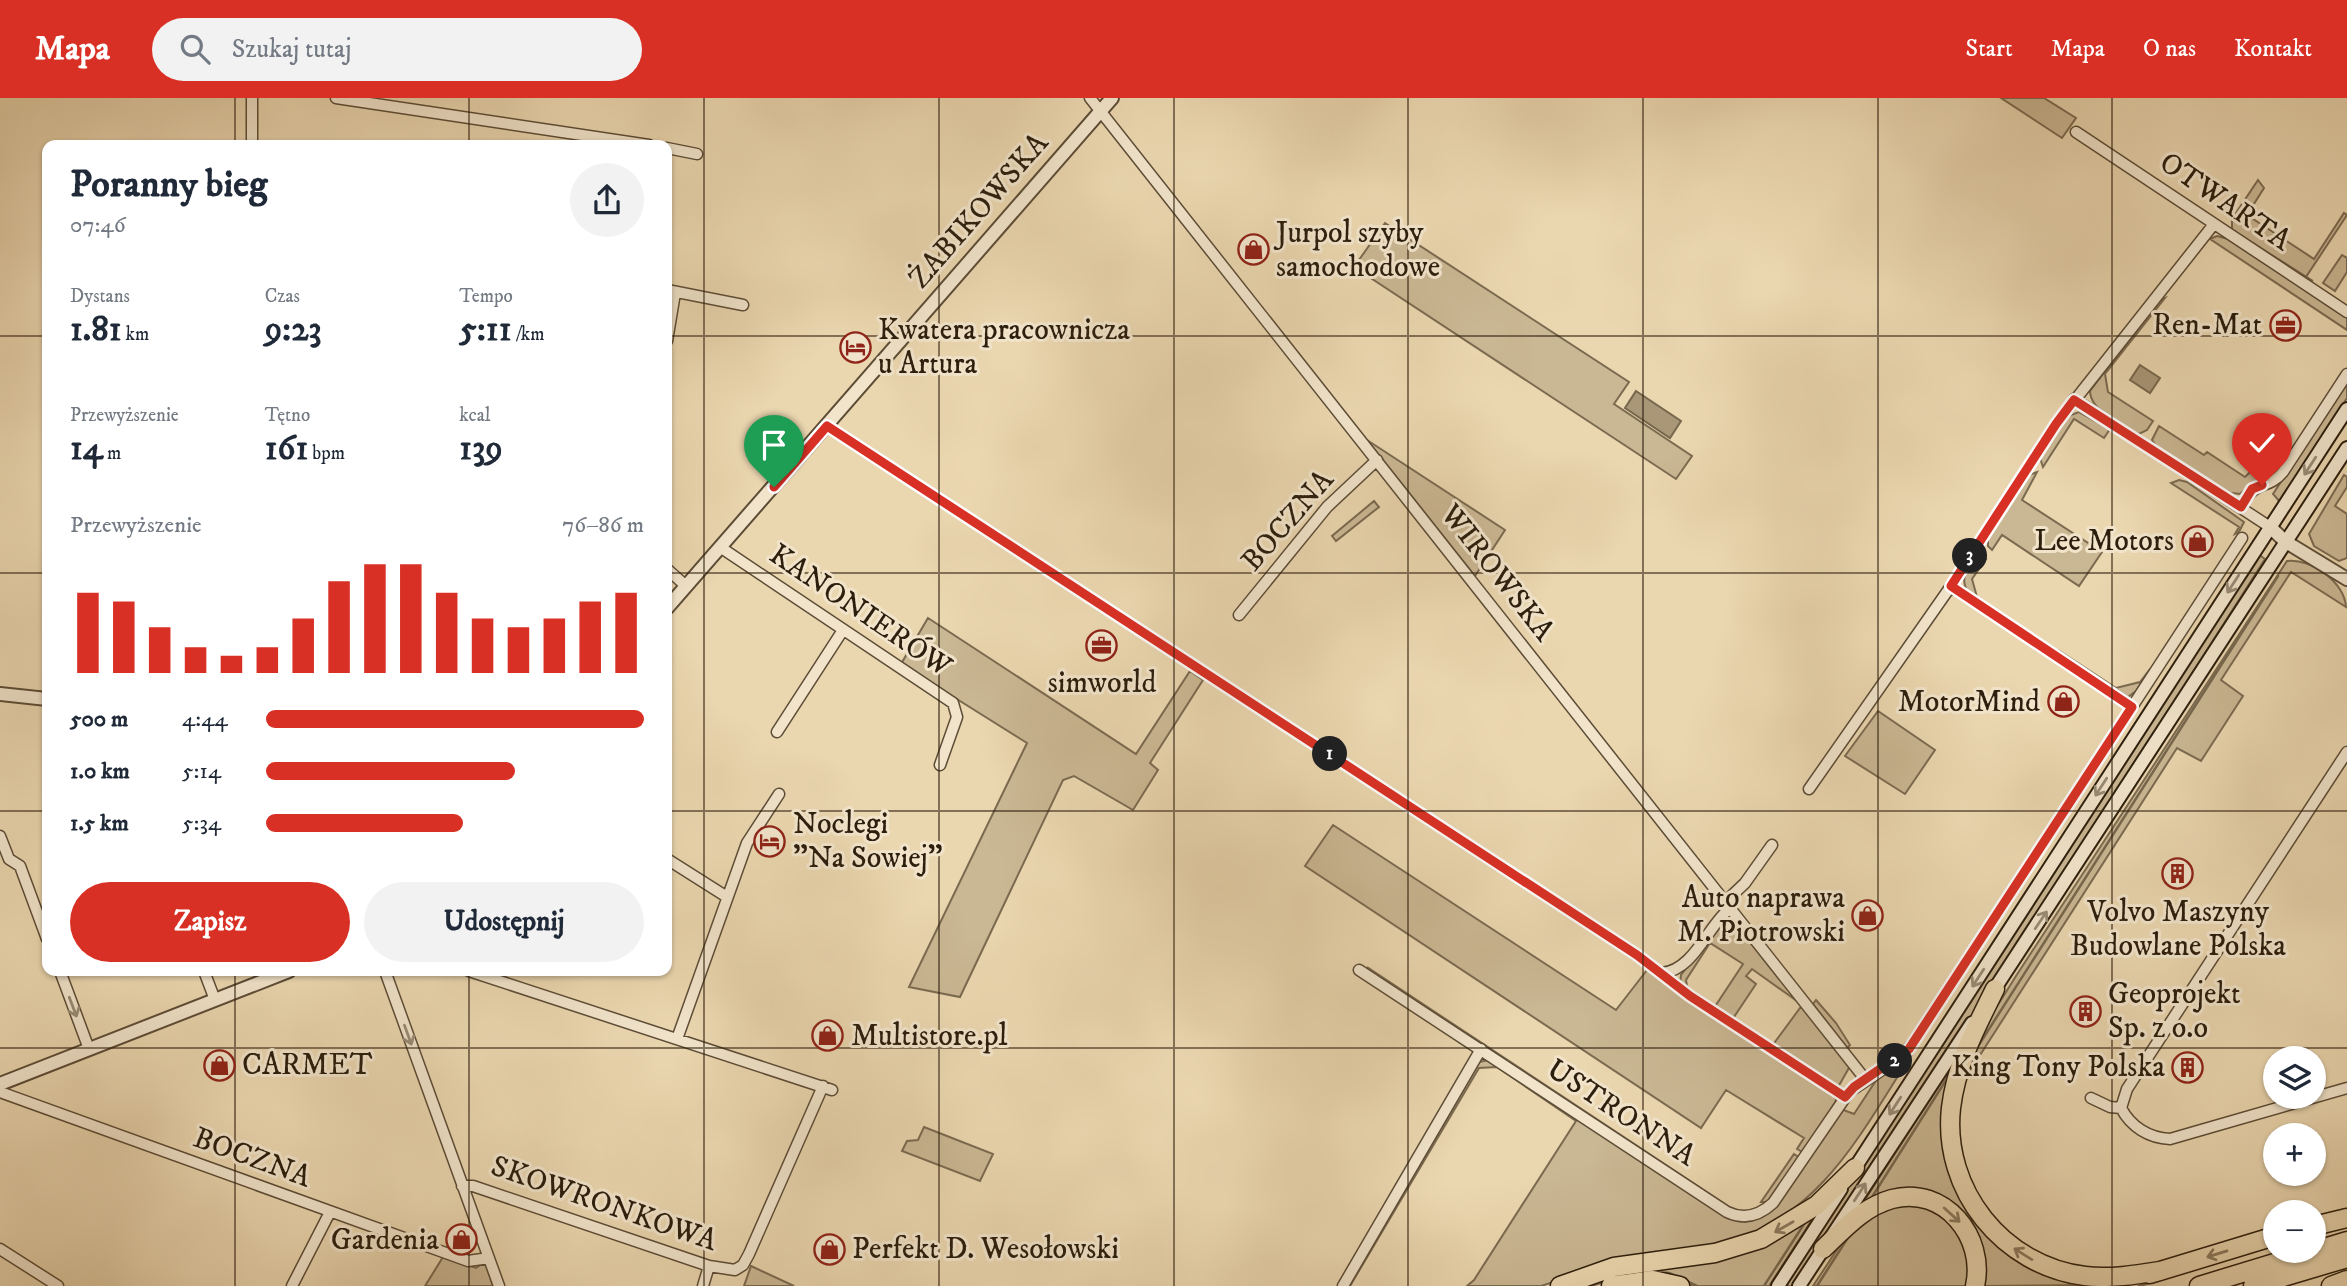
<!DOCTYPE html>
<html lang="pl">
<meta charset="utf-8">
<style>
:root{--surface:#fff;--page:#f2f2f3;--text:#1f2937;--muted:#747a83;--accent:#d93025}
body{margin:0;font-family:"IM FELL DW Pica",serif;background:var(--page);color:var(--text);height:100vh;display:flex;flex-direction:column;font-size:26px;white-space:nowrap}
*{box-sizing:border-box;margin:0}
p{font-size:23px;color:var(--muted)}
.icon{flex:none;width:38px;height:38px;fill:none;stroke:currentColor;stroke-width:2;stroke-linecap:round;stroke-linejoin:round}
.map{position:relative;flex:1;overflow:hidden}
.side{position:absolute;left:42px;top:42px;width:630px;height:836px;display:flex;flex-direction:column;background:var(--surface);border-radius:14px;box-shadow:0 2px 5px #0004}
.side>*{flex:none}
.buttons{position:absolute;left:2263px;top:948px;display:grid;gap:14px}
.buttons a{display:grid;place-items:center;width:63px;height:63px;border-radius:50%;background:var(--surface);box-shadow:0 2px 5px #0004;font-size:35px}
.pin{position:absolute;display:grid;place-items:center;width:60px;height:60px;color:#fff;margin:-72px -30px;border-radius:50% 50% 50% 0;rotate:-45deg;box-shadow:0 0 7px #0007}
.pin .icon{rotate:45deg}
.km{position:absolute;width:35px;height:35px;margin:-18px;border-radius:50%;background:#222;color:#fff;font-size:19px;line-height:35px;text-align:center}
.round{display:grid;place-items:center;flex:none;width:74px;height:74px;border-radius:37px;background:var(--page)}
.head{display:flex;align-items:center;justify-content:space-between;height:119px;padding:0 28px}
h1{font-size:38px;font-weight:800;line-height:52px}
.metrics{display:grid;grid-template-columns:repeat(3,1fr);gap:10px;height:119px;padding:7px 28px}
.metrics div{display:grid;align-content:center}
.metrics b{font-size:35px;font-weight:800}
.metrics small{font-size:19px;font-weight:400}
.metrics p{font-size:19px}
.chart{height:196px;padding:14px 28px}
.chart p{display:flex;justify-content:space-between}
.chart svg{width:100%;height:126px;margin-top:7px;stroke:var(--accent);stroke-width:6}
.button{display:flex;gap:14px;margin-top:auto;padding:14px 28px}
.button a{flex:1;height:80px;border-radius:42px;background:var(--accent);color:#fff;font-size:28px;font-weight:800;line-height:80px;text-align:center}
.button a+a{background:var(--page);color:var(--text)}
ul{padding:0 28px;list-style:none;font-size:23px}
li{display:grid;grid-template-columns:112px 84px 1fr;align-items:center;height:52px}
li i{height:18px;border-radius:9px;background:var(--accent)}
header{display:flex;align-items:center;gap:42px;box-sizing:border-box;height:98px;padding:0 35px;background:var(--accent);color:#fff}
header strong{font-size:33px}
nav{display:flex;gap:38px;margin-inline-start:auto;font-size:24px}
.search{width:490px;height:63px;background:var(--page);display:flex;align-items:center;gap:18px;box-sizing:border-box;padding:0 24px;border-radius:38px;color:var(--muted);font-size:26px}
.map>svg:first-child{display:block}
.green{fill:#cab793;stroke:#7b6a50;stroke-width:2}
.water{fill:#a99778;stroke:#77674d;stroke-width:2}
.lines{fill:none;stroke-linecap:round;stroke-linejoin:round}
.stream{stroke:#77674d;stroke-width:2.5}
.minor-casing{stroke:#5c4c36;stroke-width:13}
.tertiary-casing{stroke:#5c4c36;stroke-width:16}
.secondary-casing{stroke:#2c1e0d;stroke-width:16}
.motorway-casing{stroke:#2c1e0d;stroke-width:21}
.minor{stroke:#f1e4cb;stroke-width:10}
.tertiary{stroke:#f1e4cb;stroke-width:12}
.secondary{stroke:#f1e4cb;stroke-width:12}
.motorway{stroke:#ead6af;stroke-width:18}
.oneway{stroke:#988b76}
.oneway2{stroke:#8b7a5e}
.route-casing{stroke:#fff;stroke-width:14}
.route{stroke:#d93025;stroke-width:9}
.grid{fill:none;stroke:#2c1e0d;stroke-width:2;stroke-opacity:0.55}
.labels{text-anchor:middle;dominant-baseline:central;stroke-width:6;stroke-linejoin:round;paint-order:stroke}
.street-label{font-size:30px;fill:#2c1e0d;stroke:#f1e4cb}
.poi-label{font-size:30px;fill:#2c1e0d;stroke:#f1e4cb;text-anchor:start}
</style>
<header>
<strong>Mapa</strong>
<div class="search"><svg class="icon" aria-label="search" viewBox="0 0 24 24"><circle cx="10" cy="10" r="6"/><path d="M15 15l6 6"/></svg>Szukaj tutaj</div>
<nav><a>Start</a><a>Mapa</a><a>O nas</a><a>Kontakt</a></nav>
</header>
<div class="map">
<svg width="2347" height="1188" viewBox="0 0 2347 1188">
<rect width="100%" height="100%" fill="#ead6af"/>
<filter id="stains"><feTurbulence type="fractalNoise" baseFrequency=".00286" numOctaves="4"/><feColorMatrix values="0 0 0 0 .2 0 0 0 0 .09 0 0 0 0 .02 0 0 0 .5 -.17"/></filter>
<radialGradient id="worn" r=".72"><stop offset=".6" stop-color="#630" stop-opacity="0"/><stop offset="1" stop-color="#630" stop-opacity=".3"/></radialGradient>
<path class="green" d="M2001 0H2044L2076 20 2062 40Z
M2258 82 2264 90 2247 117 2314 161 2344 115 2347 117 2306 179 2313 183 2232 132V121Z
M1385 125 1629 284 1614 306 1692 358 1676 381 1354 169Z
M2217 138 2228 141 2347 220V232L2210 141Z
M2342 157 2347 160V174L2335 193 2323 185Z
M2165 200 2105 276 2108 294 2153 323 2147 332 2139 336C2123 330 2090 312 2090 293L2160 202Z
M2347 283V300L2280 404 2273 396Z
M2079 314 2110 331 2104 340 2074 321 2043 369 2040 360 2068 318Z
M2159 328 2204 357 2207 354 2245 379 2250 374 2253 377 2264 374 2271 367 2274 376 2252 385 2240 396 2231 395 2158 351 2152 342Z
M1367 342 1505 432 1475 478Z
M2037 374 2022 402 2102 454 2079 488 2002 437 1992 452 1988 448V439L2029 377Z
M2344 377 2347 379V389L2335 408 2347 416V460L2339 463 2314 448 2309 436Z
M2179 382 2187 384 2244 424 2239 434 2235 436 2239 429 2171 385Z
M1374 403 1379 409 1336 443 1332 438Z
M2258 456 2265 461 2010 861 1793 1188H1785Z
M1979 459 1986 461 1972 481 1977 499 2048 547 1967 493C1960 480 1967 466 1979 459Z
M2287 463C2312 460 2345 485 2346 509L2291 474 2221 582 2243 598 2201 663 2177 650 1966 979 1960 978 1986 926 2016 878Z
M928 520 1136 656 1190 573 1203 582 1150 665 1158 672 1133 712 1074 678 1063 682 960 899 909 889 1027 645 901 566Z
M2058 552 2116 590 2140 584 2150 571 2136 593 2128 599Z
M1878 613 1935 652 1905 696 1845 658Z
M1333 727 1616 912 1647 872 1835 997 1836 1003 1804 1055 1797 1051 1804 1040 1726 992 1701 1030 1305 768Z
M1729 819 1734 822 1797 903 1752 871 1746 878 1756 886 1732 922 1714 910 1743 866 1710 845 1686 882 1688 893 1680 886 1681 877 1722 822Z
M1367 869 1740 1116 1373 877Z
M1816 902 1836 925 1850 947 1847 950 1813 906Z
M1800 910H1804L1850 968 1837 991 1772 948Z
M1914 953C1864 1029 1822 1119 1726 1144 1692 1153 1656 1152 1621 1160 1593 1166 1568 1180 1541 1188 1519 1188 1489 1188 1467 1188L1474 1182 1576 1023 1497 969 1479 970 1350 1188H1347L1479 964 1489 962 1724 1116 1745 1124 1763 1118 1841 1011 1854 1016 1877 981Z
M1952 967 1945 1014 1989 1134 2104 1187 1981 1188 1983 1172 1944 1105 1861 1108Z
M924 1029 993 1056 980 1083 902 1053 907 1043 918 1042Z
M1794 1056 1800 1060 1768 1104H1761Z
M1888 1105 1929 1107 1963 1135 1971 1188H1813L1852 1129Z
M1819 1111 1769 1188H1692L1687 1185 1622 1179 1591 1188H1570L1708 1160Z
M443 1159 476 1170 485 1164 493 1188H425Z
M751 1168 794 1188H744Z"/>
<path class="water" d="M2140 267 2160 280 2150 295 2130 282Z
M1636 293 1681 323 1670 340 1625 310Z"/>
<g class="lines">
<path class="stream" d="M1975 953 2278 478
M1872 1099 1948 979
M2314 1119 2347 1111
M1648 1173 1669 1175 1697 1188
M1764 1188 1806 1123
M1817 1188 1849 1138
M2139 1188 2153 1184"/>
<defs>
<path id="minor" d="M252 0V47
M336 0 649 47
M1090 0 1865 981
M2076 34 2347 214
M667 50 697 56
M667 192 743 207
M667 243 675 195
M2074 301 2270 429
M827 328 1637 857 1690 898 1845 999
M2241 409C2257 379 2266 394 2283 374L2347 276
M720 449 953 605 957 619 940 667
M667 471 686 488
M1239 517 1327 409 1377 362
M2132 609 2242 440
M777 634 843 532
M1809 691 1951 488 2056 326 2214 126
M0 738 9 761
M9 761 20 768 47 841
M667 761 727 799
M1725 804 1745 785 1772 747
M1359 872 1727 1114C1744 1122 1759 1118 1773 1105L1849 994 1901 959 1912 946 2132 609 1951 488
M60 873 89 951
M204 873 215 902
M385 873 499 1188
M469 873 832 992
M1662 875C1694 872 1707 829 1730 810
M677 941 747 745 779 696
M0 994 468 1163 489 1160
M2091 1000 2110 1009 2121 1010 2127 991 2347 654
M2121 1010C2131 1029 2149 1040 2170 1041L2347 990
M462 1088H473L709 1168 735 1172 743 1167 749 1156 823 988
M0 1151 58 1188
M292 1188 330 1114
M703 1188 709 1168
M1343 1188 1481 951"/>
<path id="tertiary" d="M2270 429 2286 444 2347 481
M667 510 1112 0
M0 596 47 601
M0 986 289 873"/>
<path id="secondary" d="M1992 895 2347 350
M1851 1076 2347 311
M1778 1188 1841 1091
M1799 1188 1972 925"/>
<path id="motorway" d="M1995 891C1976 929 1956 967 1951 1010 1942 1092 2003 1168 2085 1178 2110 1181 2135 1177 2160 1173
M2314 1128 2347 1120
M1823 1151C1844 1131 1863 1109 1892 1101 1944 1087 1986 1139 1975 1188
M2150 1176 2275 1138
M1560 1188 1614 1169 1715 1155 1761 1141 1817 1107 1855 1070
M1611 1188 1653 1182 1680 1188
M2199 1188 2347 1143
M2253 1188 2347 1160
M2331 1188 2347 1182"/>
</defs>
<use href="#minor" class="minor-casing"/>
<use href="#tertiary" class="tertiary-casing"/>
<use href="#secondary" class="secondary-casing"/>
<use href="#motorway" class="motorway-casing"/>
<use href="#minor" class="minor"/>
<use href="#tertiary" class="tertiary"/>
<use href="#secondary" class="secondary"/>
<use href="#motorway" class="motorway"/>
</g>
<defs><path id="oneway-shaft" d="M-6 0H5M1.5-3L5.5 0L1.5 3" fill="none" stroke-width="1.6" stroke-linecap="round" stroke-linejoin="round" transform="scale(1.75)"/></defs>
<g class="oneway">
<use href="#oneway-shaft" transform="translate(2310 368) rotate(123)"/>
<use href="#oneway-shaft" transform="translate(2233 486) rotate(123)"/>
<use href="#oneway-shaft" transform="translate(2101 689) rotate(123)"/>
<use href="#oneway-shaft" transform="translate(2041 822) rotate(-56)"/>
<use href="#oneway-shaft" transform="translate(1978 880) rotate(123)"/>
<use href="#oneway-shaft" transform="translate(73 909) rotate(69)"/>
<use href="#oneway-shaft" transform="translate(408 937) rotate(70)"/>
<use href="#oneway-shaft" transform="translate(1895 1008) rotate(123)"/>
<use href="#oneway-shaft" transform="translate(1860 1094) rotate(-57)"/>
</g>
<g class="oneway2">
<use href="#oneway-shaft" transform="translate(1952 1117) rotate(42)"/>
<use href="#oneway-shaft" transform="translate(1784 1129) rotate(150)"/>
<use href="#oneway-shaft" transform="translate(2023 1156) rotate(-148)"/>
<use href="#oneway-shaft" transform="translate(2217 1156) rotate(163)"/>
</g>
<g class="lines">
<defs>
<path id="route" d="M774 389 827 328 1637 857 1690 898 1845 999 1854 989 1909 951 2132 609 1951 488 2056 326 2074 302 2241 409 2252 391 2262 387"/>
</defs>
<use href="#route" class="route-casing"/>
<use href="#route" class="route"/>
</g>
<path class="grid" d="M235 0V47M469 0V47M704 0V1188M939 0V1188M1174 0V1188M1408 0V1188M1643 0V1188M1878 0V1188M2112 0V1188M0 238H47M667 238H2347M0 475H47M667 475H2347M0 713H47M667 713H2347M235 873V1188M469 873V1188M0 950H2347"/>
<defs>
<symbol id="shop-ring" viewBox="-11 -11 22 22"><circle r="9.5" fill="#f1e4cb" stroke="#8f2418" stroke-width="1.5"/><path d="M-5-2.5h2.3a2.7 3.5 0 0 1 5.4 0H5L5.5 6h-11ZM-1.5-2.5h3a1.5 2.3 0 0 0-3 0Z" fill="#8f2418"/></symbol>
<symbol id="office-ring" viewBox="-11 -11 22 22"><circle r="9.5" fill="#f1e4cb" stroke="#8f2418" stroke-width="1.5"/><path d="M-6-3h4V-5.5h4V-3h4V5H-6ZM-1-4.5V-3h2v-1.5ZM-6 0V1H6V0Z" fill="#8f2418"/></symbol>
<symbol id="hotel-ring" viewBox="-11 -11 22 22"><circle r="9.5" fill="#f1e4cb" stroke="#8f2418" stroke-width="1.5"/><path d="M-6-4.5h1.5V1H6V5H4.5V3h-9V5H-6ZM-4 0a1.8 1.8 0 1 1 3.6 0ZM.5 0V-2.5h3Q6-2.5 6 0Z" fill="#8f2418"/></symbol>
<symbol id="building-ring" viewBox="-11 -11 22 22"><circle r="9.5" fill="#f1e4cb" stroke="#8f2418" stroke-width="1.5"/><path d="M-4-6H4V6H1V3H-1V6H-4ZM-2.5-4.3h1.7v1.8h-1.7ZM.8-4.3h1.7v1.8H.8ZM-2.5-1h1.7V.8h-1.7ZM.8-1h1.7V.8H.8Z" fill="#8f2418"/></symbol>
</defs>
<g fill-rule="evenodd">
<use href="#shop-ring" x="1236" y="134" width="35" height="35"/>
<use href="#office-ring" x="2268" y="210" width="35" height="35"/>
<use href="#hotel-ring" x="838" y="232" width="35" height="35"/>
<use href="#shop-ring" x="2180" y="426" width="35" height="35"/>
<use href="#office-ring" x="1084" y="530" width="35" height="35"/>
<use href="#shop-ring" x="2046" y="586" width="35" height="35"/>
<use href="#hotel-ring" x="752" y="726" width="35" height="35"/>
<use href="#building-ring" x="2160" y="758" width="35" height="35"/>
<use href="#shop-ring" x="1850" y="800" width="35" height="35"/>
<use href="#building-ring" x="2068" y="896" width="35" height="35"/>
<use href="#shop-ring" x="810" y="920" width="35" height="35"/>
<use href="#shop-ring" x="202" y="950" width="35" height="35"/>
<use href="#building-ring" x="2170" y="952" width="35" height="35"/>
<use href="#shop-ring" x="444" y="1124" width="35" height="35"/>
<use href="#shop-ring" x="812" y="1134" width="35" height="35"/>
</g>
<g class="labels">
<g class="street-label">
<text transform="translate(2225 104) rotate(34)">OTWARTA</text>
<text transform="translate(979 113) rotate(-49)">ŻABIKOWSKA</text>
<text transform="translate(1288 423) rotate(-49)">BOCZNA</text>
<text transform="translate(1497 475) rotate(52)">WIROWSKA</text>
<text transform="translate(860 513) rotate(34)">KANONIERÓW</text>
<text transform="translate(1621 1015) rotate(33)">USTRONNA</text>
<text transform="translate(252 1060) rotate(20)">BOCZNA</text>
<text transform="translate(604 1106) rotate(19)">SKOWRONKOWA</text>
</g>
<g class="poi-label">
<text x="1276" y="135">Jurpol szyby<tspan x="1276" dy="34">samochodowe</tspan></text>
<text x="2262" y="227" text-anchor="end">Ren-Mat</text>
<text x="878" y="232">Kwatera pracownicza<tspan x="878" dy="34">u Artura</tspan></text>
<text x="2174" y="443" text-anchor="end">Lee Motors</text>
<text x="1102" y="585" text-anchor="middle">simworld</text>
<text x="2040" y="604" text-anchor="end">MotorMind</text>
<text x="793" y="726">Noclegi<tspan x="793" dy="34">"Na Sowiej"</tspan></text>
<text x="1845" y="800" text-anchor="end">Auto naprawa<tspan x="1845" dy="34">M. Piotrowski</tspan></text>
<text x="2178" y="814" text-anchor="middle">Volvo Maszyny<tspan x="2178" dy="34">Budowlane Polska</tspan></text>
<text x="2108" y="896">Geoprojekt<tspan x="2108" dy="34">Sp. z o.o</tspan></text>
<text x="851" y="938">Multistore.pl</text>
<text x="242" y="967">CARMET</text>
<text x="2165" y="969" text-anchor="end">King Tony Polska</text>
<text x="439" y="1142" text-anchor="end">Gardenia</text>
<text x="852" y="1151">Perfekt D. Wesołowski</text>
</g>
</g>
<rect width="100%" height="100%" filter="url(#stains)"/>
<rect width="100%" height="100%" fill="url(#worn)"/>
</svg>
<div class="buttons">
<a><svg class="icon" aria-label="layers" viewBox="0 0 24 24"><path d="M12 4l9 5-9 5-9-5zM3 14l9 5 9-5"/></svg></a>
<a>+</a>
<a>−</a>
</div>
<div class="pin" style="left:774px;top:389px;background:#1e9e55"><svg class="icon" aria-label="arrive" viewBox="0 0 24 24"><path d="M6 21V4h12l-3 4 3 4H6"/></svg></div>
<div class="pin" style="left:2262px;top:387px;background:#d93025"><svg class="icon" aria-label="check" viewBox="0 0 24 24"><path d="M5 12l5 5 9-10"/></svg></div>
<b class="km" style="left:1330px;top:656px">1</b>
<b class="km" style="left:1895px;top:963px">2</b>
<b class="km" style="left:1970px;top:458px">3</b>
<section class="side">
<div class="head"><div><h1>Poranny bieg</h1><p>07:46</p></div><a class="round"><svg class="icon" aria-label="share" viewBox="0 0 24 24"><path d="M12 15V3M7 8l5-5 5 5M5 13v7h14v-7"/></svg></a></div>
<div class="metrics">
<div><p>Dystans</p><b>1.81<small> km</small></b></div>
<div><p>Czas</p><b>9:23</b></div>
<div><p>Tempo</p><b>5:11<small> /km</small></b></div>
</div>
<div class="metrics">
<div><p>Przewyższenie</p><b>14<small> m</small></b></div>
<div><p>Tętno</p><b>161<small> bpm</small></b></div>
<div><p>kcal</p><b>139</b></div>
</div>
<div class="chart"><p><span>Przewyższenie</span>76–86 m</p>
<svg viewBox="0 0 160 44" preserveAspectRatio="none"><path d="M5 44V16M15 44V19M25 44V28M35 44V35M45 44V38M55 44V35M65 44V25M75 44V12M85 44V6M95 44V6M105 44V16M115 44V25M125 44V28M135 44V25M145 44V19M155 44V16"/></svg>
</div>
<ul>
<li><b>500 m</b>4:44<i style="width:100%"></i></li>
<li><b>1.0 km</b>5:14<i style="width:66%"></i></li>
<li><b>1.5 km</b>5:34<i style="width:52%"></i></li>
</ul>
<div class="button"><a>Zapisz</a><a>Udostępnij</a></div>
</section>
</div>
